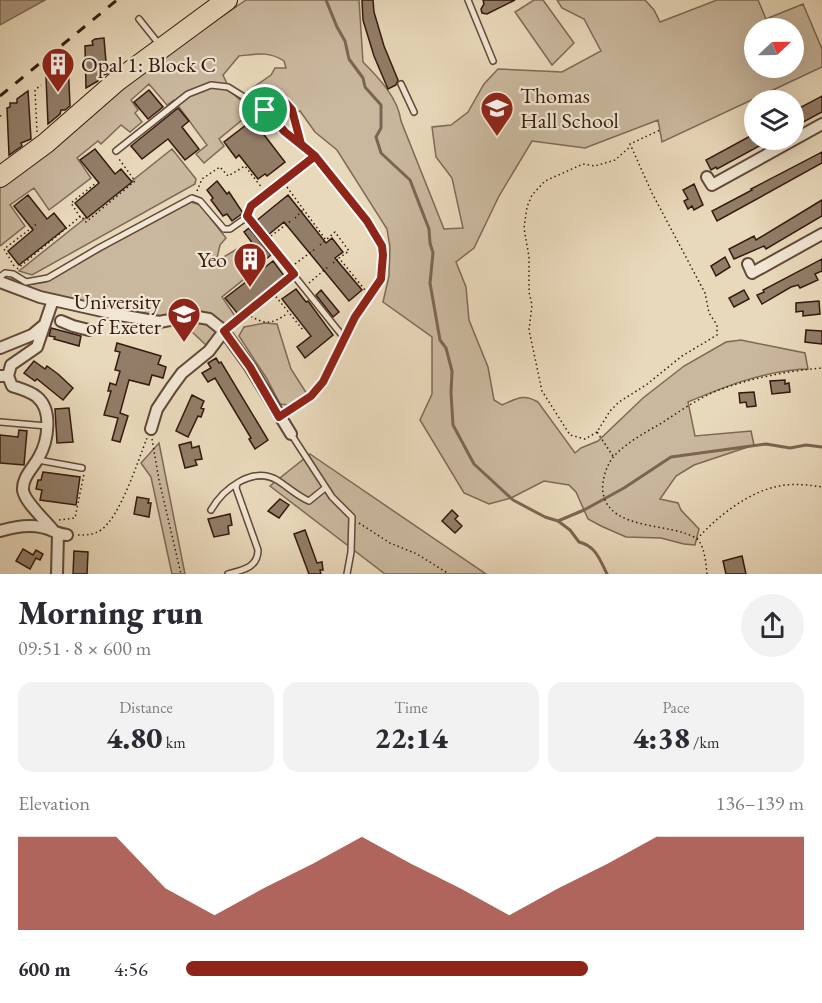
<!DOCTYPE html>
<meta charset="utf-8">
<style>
:root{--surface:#fff;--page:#f2f2f3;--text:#2b2b33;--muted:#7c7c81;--accent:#8f2418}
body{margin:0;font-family:"EB Garamond",serif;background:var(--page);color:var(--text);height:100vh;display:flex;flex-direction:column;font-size:22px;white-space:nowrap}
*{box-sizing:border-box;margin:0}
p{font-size:20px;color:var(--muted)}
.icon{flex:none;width:33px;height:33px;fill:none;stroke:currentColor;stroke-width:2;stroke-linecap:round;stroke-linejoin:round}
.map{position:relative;height:574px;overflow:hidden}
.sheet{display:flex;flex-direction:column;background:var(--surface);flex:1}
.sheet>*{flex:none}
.needle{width:39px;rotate:68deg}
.buttons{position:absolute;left:744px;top:18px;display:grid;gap:12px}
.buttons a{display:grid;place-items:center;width:60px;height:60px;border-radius:50%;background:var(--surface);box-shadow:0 6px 24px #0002;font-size:30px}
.pin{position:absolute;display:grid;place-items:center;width:51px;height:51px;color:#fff;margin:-26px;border:3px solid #fff;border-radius:50%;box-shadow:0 2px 6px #0007}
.round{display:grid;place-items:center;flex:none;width:63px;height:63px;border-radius:32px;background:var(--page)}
.summary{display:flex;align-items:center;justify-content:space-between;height:102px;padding:0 18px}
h1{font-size:33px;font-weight:800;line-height:45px}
.stats{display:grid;grid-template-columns:repeat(3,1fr);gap:9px;height:102px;padding:6px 18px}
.stats div{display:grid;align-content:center;border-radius:15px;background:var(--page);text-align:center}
.stats b{font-size:30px;font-weight:800}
.stats small{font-size:16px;font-weight:400}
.stats p{font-size:16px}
.chart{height:168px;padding:12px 18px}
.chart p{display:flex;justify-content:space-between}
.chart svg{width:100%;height:108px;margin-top:6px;fill:var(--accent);opacity:.7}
ul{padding:0 18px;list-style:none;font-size:20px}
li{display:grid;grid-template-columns:96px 72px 1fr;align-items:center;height:45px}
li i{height:15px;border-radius:8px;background:var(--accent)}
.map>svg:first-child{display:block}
.green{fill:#cab89e;stroke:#7f6856;stroke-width:1.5;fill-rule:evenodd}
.water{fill:#ab9880;stroke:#7b6552;stroke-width:1.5}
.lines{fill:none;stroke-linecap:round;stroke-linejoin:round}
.stream{stroke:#7b6552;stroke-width:3}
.building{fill:#927d68;stroke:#34190e;stroke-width:1.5}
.lane-casing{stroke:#614939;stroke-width:8}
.street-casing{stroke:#614939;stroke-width:14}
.highway-casing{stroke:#34190e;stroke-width:22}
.path{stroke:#34190e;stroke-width:1.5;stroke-dasharray:1.5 3;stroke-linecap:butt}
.lane{stroke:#f1e6d3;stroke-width:5}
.street{stroke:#f1e6d3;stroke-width:10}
.highway{stroke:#e9d9bb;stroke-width:20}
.rail{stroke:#34190e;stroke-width:3;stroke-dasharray:10 10;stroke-linecap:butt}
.route-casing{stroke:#fff;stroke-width:12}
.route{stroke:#8f2418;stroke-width:8}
.labels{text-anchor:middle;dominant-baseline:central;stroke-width:4.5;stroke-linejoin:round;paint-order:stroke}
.poi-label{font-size:22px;fill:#34190e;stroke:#f1e6d3;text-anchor:start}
</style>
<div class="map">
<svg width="822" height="574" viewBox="0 0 822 574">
<rect width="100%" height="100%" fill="#e9d9bb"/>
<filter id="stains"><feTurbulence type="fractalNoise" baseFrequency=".00333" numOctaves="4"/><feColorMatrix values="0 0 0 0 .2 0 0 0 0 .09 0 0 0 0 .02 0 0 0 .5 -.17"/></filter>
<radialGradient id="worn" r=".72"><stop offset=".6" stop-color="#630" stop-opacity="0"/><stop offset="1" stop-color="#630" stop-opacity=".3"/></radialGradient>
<path class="green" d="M246 0H359L363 62C379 78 398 98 401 121L444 229 463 228 452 178 436 157 432 127 451 125 468 112 484 84 498 69 562 72 601 51 584 19 562 8 557 0H645L654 10 660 22 717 0H758L766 19 803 4 822 49V67L662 142 658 120 585 148 532 141 499 196 474 248 456 262 466 287 469 320 488 367 494 400 502 405C516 399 523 393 538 402L575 453 581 448 598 441 643 398 684 366 726 342 741 340 805 353 808 369C767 370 726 386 688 402L695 436 751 431 754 445 694 465 676 476 660 499 678 503 681 510 699 529 695 545 684 544 661 538 626 537 601 526 588 519 576 492 569 485 544 481 511 498 489 504 464 493 420 420 432 394V337L383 302 389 276 390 247 387 229 337 150 315 132 300 111 280 118 248 91 271 75 275 68H286L284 61C269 51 256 54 239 56L223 75 231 92 253 111 219 139 224 146 204 163 196 154 207 145 174 100 167 105 149 84 131 100 138 110 135 113 142 122 130 132 121 125 101 144 98 141 77 158 91 178 49 210 34 188 10 205 25 226 0 246V185L127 82ZM754 28H794V68H754Z
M534 0H543L574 43 552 65 515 12Z
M172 149 196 179 195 184 32 275 19 271Z
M191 202 200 205 226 238 220 245 217 258 220 262 222 258 242 246 259 267 222 297 235 316 227 324H222L218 337 209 348 186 326 182 314 160 316 29 290 4 279H16L26 285 46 282 109 246Z
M265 323 277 324 291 369 307 394 288 405 280 404 267 379 239 336 244 327Z
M159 443 185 574H172L151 477 141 463Z
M310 454 486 574H385L270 486Z"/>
<path class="water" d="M0 0H45L0 25Z"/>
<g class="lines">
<path class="stream" d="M326 0 337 27 345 41 349 59 363 78 365 87 381 105V128L376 137 381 153 410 180 429 229 430 243 433 253 430 283 440 340 446 348 452 371 451 393 453 425 474 464 513 500 545 517 558 521 570 530 579 542C596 546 600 560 607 574
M558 521 584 510 624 488 671 457 766 444 790 448 806 445 822 447"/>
</g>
<path class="building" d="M362 0H373L374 12 384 46 398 80 396 85 388 89 374 56 363 20Z
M483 0H515L487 14 482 13 481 9 484 4Z
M104 38 107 74 99 76 98 81 86 88 85 46 93 45 92 41 95 39Z
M68 60 70 106 65 110H61L60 114 48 124 46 77H49V73H57L56 68Z
M149 90 163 107 148 119 134 102Z
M28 91 31 139 21 143 22 146 9 155 7 108 10 107V103H17V99Z
M822 96V112L794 127V111Z
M178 108 189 121 182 127 199 149 185 160 168 139 142 159 131 146Z
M255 123 285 162 267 176 265 174 258 179 239 155 236 158 224 142 246 125 248 128Z
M754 134V140H770L717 169 716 167 711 170 706 160Z
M95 149 115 174 121 169 132 182 87 218 75 203 99 183 80 160Z
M822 152V163L717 221 712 211 752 190 751 189Z
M217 181 227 194 229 192 243 213 232 221 227 214 223 216 211 200 213 198 207 190Z
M694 184 703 205 694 210 692 206 688 209 684 201 688 199 683 190Z
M28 195 47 219 54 213 66 228 19 265 8 251 33 230 14 206Z
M288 195 326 243 332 238 343 252 335 258 362 290 349 301 284 222 268 235 256 221Z
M822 200V216L766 249 764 246 734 259 729 249 754 236 756 240Z
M249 228 271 255 265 260 244 232Z
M725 257 730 267 716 276 711 266Z
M822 259V271L815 274 818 280 800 288 798 285 791 287 762 304 757 295 764 292 763 290Z
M273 261 285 277 238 314 225 298Z
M296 289 306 302 308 301 333 335 305 358 297 347 311 336 282 299Z
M321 290 339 312 333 317 316 295Z
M744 290 749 299 734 307 729 298Z
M819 301 820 314 803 316V311L796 312V303Z
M51 328 81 336 79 346 54 339 55 337 49 336Z
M806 330 822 331V344L805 342Z
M117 343 161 356 158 364 166 367 163 378 152 375 149 385 129 380 120 413 128 416 120 442 112 440 118 418 104 415 111 391H108L110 383 116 385 120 371 115 370 120 352 115 351Z
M216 358 219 363 221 362 268 440 255 449 249 439 251 438 215 378 208 382 202 373 211 368 208 363Z
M34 361 45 369 47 366 58 374 73 388 63 400 37 379 35 381 24 373Z
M785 380V384L789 383 790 392 772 394 770 381Z
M754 392 756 406 747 407 746 402 740 403 739 393Z
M192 395 204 401 201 408 204 409 201 417 198 416 188 437 176 431Z
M69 408 73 442 57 443 55 409Z
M19 430 27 431 24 465 0 463V435L18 437Z
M191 442 192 448 199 446 202 459 195 460 197 465 185 468 179 445Z
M43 472 80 477 76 505 40 500 42 490 36 489 38 480H41Z
M137 497 149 499 148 503H151L149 517 134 514Z
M280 499 289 505 279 518 268 511Z
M452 510 458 516 455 519 462 526 455 533 442 521Z
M230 514 232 525 228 526 229 534 214 537 208 519Z
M305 530 317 563 322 562 323 570H320L321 574H309L294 534Z
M23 549 33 555 36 550 43 554 40 560 36 558 30 569 16 561Z
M74 551 88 552 87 574H73Z
M742 556 746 574H726L723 561Z"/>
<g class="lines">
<defs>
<path id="lane" d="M468 0 493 61
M139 19 159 44
M401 84 414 112
M265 110 269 105 277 100C298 104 297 127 301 144
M116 151 188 94 211 85 228 87 265 110 285 132 315 156 375 233 382 246 383 255 381 279 355 317 319 389 311 397 280 416
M247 217 345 339
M0 277 5 273 13 274 26 282 48 278 99 248 192 198 200 201 224 229H230L247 217 251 206 315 156
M0 422 47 426
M291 434 332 497 352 517 351 552 347 574
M38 460 82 468
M211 510C223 489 252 466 277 480 288 487 297 496 309 501L325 488
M228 574C242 570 258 568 258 550L236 488 237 484"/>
<path id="street" d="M707 177 712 185 822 124
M748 264 752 273 822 234
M0 282 40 297 120 315 159 322 192 316 209 319 224 331 250 367 291 434
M61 321 73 326 89 330
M0 348 32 335 44 325
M0 376H8L11 365 37 347 53 300
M8 376 12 386C21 389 30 391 37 397 53 410 48 441 39 457 34 467 22 477 23 490 24 501 45 520 53 530
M151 429 157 409 171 388 182 373 209 351 224 331
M0 531C16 526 37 523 53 531 58 533 60 534 67 535
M57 574 58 534"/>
<path id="highway" d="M0 177 46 143 117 81 227 0"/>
</defs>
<use href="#lane" class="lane-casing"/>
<use href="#street" class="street-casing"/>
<use href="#highway" class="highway-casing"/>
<path class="path" d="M0 116 2 115
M37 132 35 90 41 85
M287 187 326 240 335 232 349 251 339 258 365 290
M197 191 202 179 220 167 228 176 245 166 262 188
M80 217 71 203 96 183
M295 218 303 210
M271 236 292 220
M320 245 325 241
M333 263 338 259
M295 264 315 249
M14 266 4 249 38 223
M17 269 81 216 86 222 135 181 119 159
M309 283 329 266
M273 293 303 330
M247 314C265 325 271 325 288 313
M232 325 289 279
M597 432 585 439 570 435 542 391 529 330 532 305 529 292V257L524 228 527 207 532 195 545 181 583 164 595 166 615 160 631 146
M152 439 159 480 181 574
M613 456 597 432 610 411 619 402 646 385 682 356 717 335V325L709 313 705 293 652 193 630 144 660 130
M59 520 75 518 84 474
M359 523 390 543 417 554 449 574
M78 535C87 535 93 535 101 530 120 517 138 461 147 438
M697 539C718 516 748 492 779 486 793 483 809 485 822 487
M707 574C706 565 705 546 697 539 673 522 610 532 603 493 601 481 607 463 615 455 628 442 644 433 660 424 679 412 698 398 719 390 751 378 788 371 822 368"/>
<use href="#lane" class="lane"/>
<use href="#street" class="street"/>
<use href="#highway" class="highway"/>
<path class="rail" d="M0 96 117 0"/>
</g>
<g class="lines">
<defs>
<path id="route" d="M265 110 285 132 315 156 251 206 247 216 294 274 224 331 250 367 279 417 311 396 323 382 355 317 381 279 383 255 382 246 367 221 315 156 301 144 292 110 285 102 277 100 269 105 265 110"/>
</defs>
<use href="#route" class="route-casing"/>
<use href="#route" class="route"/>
</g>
<defs>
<symbol id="building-pin" viewBox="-11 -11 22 30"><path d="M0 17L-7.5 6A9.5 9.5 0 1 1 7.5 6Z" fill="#8f2418" stroke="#f1e6d3"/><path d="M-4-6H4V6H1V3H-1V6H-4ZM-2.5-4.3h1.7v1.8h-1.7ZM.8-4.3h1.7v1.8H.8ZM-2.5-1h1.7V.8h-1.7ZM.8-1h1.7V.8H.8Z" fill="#fff"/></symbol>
<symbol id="school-pin" viewBox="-11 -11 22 30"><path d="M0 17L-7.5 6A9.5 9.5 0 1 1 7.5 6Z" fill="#8f2418" stroke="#f1e6d3"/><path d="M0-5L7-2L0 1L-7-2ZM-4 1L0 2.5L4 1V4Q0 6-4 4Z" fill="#fff"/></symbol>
<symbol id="university-pin" viewBox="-11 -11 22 30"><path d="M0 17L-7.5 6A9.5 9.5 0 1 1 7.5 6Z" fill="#8f2418" stroke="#f1e6d3"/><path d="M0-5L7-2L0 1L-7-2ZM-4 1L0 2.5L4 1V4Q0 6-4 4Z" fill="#fff"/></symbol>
</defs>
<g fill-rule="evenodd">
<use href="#building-pin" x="39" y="45" width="38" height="52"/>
<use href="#school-pin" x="478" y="89" width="38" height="52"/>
<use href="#building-pin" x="231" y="240" width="38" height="52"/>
<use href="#university-pin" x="165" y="295" width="38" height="52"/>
</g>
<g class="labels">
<g class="poi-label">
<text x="81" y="64">Opal 1: Block C</text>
<text x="520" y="95">Thomas<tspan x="520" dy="25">Hall School</tspan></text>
<text x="227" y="259" text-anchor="end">Yeo</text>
<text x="161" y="301" text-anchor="end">University<tspan x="161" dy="25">of Exeter</tspan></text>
</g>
</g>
<rect width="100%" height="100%" filter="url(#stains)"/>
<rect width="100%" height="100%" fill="url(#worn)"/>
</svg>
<div class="buttons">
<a><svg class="needle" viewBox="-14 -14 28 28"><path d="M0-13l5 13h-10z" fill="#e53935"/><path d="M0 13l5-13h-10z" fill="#7c7c81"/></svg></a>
<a><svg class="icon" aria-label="layers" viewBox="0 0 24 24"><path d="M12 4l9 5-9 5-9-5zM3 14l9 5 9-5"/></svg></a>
</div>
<div class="pin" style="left:265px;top:110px;background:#1e9e55"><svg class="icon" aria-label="arrive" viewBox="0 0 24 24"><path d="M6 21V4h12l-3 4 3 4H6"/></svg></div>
</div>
<section class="sheet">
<div class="summary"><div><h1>Morning run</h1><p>09:51 · 8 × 600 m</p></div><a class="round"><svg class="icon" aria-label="share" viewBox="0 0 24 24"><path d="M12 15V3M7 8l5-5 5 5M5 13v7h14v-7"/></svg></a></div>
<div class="stats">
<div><p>Distance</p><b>4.80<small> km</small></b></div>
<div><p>Time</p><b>22:14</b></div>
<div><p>Pace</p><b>4:38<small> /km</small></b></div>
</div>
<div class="chart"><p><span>Elevation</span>136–139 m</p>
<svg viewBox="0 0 160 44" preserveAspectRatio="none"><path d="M0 44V6L10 6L20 6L30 27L40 38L50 27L60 17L70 6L80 17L90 27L100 38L110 27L120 17L130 6L140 6L150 6L160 6V44z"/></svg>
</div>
<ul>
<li><b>600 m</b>4:56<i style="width:65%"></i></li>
</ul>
</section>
